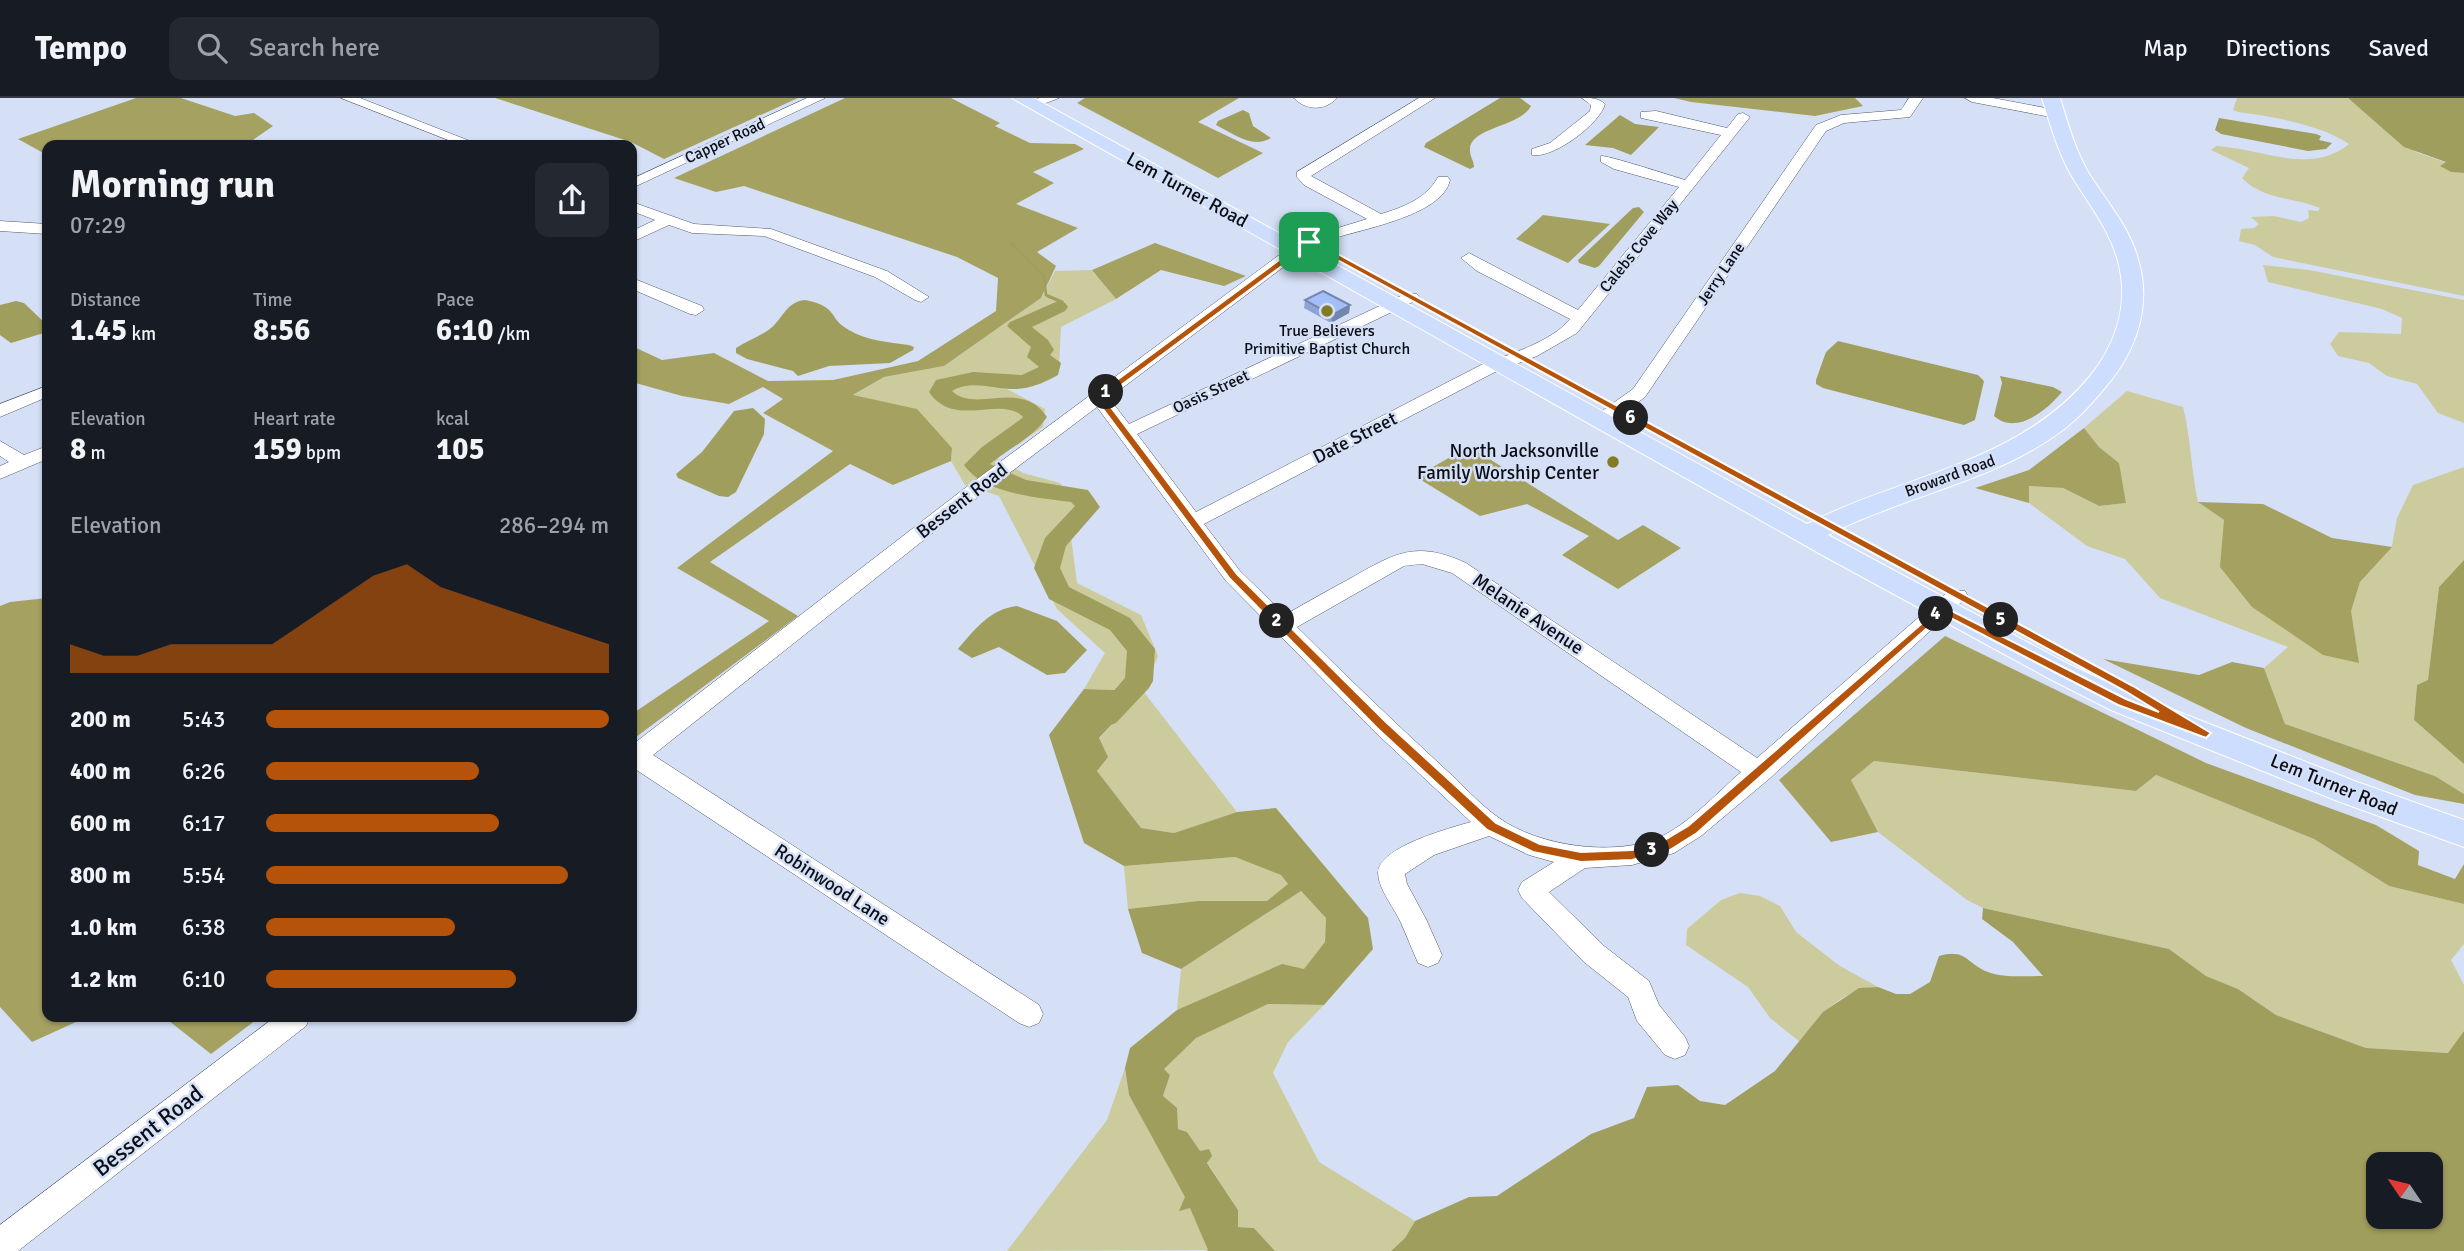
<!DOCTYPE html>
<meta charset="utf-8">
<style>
:root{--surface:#171b24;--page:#242831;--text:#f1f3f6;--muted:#9ea1a6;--line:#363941;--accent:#b45309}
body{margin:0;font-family:Signika,sans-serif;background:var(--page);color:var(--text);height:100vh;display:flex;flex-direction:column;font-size:26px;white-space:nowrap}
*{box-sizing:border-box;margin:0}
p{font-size:23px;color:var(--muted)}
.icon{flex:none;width:38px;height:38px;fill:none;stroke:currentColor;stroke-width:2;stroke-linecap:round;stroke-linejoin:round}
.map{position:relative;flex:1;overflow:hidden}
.details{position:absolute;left:42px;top:42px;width:595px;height:882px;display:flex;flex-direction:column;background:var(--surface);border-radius:14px;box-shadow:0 2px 5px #0004}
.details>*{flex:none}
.needle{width:46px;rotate:305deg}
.controls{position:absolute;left:2366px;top:1054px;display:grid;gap:14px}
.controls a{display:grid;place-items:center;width:77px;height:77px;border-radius:14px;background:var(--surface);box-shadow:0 2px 5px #0004;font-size:35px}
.pin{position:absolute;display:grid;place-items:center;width:60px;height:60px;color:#fff;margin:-30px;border-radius:14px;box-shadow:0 4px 10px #0006}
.km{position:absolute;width:35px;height:35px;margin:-18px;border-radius:50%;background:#222;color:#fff;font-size:19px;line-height:35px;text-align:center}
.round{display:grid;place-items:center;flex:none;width:74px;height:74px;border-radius:14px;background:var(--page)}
.head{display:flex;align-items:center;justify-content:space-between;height:119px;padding:0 28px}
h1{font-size:38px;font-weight:700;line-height:52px}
.stats{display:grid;grid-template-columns:repeat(3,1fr);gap:10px;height:119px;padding:7px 28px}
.stats div{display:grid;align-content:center}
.stats b{font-size:30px;font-weight:700}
.stats small{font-size:19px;font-weight:400}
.stats p{font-size:19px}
.chart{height:196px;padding:14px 28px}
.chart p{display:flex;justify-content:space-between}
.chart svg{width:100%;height:126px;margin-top:7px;fill:var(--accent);opacity:.7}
ul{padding:0 28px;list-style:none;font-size:23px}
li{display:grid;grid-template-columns:112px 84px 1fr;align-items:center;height:52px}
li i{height:18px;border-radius:9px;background:var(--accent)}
header{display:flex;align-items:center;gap:42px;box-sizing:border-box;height:98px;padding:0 35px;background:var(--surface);border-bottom:2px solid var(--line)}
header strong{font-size:33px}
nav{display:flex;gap:38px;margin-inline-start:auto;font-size:24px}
.search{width:490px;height:63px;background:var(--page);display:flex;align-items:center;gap:18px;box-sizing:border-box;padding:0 24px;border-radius:14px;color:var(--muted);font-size:26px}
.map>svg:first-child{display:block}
.green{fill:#cccb9d}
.forest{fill:#a5a261}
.water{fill:#a09e5d;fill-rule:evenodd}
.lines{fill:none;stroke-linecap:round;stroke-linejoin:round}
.stream-far1{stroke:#a09e5d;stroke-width:2.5}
.stream{stroke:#a09e5d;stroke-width:3.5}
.river{fill:#a09e5d;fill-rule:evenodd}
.minor-casing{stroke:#51596c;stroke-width:1}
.major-casing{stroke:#fff;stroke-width:2}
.minor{fill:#fff;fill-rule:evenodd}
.major{fill:#cdddfe;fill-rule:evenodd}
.wall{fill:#8da4d5}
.shaded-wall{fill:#7386ae}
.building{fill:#a4bff8;stroke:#7386ae;stroke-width:2}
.route{fill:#b45309;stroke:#fff;stroke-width:2;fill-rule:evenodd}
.poi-dot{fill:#817c24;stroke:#d5e0f6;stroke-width:2.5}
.labels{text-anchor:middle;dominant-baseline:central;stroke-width:5;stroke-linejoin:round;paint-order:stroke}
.far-street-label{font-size:16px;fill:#0a0e15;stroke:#d5e0f6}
.far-poi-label{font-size:16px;fill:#0a0e15;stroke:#d5e0f6}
.street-label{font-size:19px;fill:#0a0e15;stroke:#d5e0f6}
.poi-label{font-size:19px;fill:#0a0e15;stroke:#d5e0f6;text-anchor:end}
.near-street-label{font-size:23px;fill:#0a0e15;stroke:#d5e0f6}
</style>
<header>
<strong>Tempo</strong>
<div class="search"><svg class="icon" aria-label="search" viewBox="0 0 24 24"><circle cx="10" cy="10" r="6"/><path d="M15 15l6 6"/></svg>Search here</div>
<nav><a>Map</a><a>Directions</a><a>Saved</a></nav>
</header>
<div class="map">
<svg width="2464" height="1153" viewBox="0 0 2464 1153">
<rect width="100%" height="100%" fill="#d5e0f6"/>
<path class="green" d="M2237 0H2348L2385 30 2392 38 2416 54 2447 65 2441 68 2451 74 2464 75V198L2273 159 2255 147 2239 143 2241 131 2254 130 2259 126 2251 119 2274 118 2301 124 2309 120 2308 112 2318 113 2320 110C2294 99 2263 102 2242 80L2249 70 2211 52 2216 48C2261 50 2310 78 2349 46 2326 30 2288 22 2260 17 2251 15 2241 16 2233 12Z
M2263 167 2309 172 2464 202V325L2438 315 2417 286 2387 278 2369 265 2338 258 2330 246 2339 234 2401 236 2402 220 2382 211 2268 184Z
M1092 172 1116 201 1061 229 1059 269 1041 286 1007 291 1045 311 1043 329 997 360 1023 375 1060 385 1064 391 1093 399 1097 412 1071 439 1077 485 1141 517 1158 558 1143 593 1237 714 1174 735 1141 730 1097 673 1099 641 1142 593 1084 591 1105 555 1057 511 999 398 965 387 951 363 952 350 852 298 884 279 944 268 1041 200 1055 173Z
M2127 293 2183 309C2191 340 2191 372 2198 404L2224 422 2359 565 2350 513 2360 484 2392 448 2397 420 2413 387 2464 369V462L2439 489 2428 583 2417 587 2414 622 2464 666V696L2435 678 2285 626 2264 570 2288 549 2160 500 2125 461 2087 448 2029 405V388L2063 390 2099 408 2126 405 2118 365 2099 349 2084 330Z
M1874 663 2136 693 2156 677 2314 741 2389 788 2464 806V846L2451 862 2464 887V933L2449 955 2366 950 2276 917 2238 891 2206 878 2169 851 1983 810 1967 802 1878 734 1851 682Z
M1235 759 1281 777 1288 786 1267 803H1198L1128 811 1124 768Z
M1301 793 1326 820 1325 844 1304 872 1177 912 1181 871Z
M1740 795 1760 798 1780 808 1796 834 1840 868 1878 889C1842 890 1821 917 1800 944L1770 920 1748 889 1686 847 1687 831 1721 802Z
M1268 906 1324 907 1288 944 1273 975 1319 1064 1415 1123 1405 1140 1391 1153H1275L1254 1130 1238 1129V1112L1207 1064 1209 1051 1200 1054 1187 1034 1178 1031 1163 998 1170 977 1164 971 1195 940Z
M1125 970 1129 997 1186 1100 1180 1112 1190 1109 1208 1152 1007 1153 1107 1022Z"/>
<path class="forest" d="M136 0H181L235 18 254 15 273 28 246 47H47V57L18 41Z
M495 0H798L664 61 631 44Z
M845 0H951L1000 25 995 28 1030 45 1075 46 1084 51 1033 74 1054 85 1016 106 1078 130 1037 154 1056 168 1041 200 944 268 884 279 853 297 917 311 952 350 951 363 893 387 850 366 710 464 798 518 632 642V616L769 523 677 470 833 353 763 315 783 301 763 289 729 306 682 298 632 284V248L662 262 714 255 768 283 833 282 918 263 996 213 998 180 957 159 744 88 716 94 674 80Z
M1085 0H1239L1198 24 1263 55 1218 80 1077 5Z
M1674 0H1855L1863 8 1815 18 1691 4Z
M1543 117 1610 126 1568 165 1516 141Z
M1155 145 1246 178 1224 188 1161 172 1116 201 1092 172Z
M2084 330 2099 349 2119 365 2126 405 2099 408 2063 390 2029 388V405L1975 390 2029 372Z
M1469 348 1618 442 1643 427 1681 450 1618 491 1562 457 1589 438 1527 406 1480 418 1416 379Z
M2198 404 2263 406 2332 440 2392 449 2360 484 2351 513 2359 565 2323 557 2252 509 2220 469 2224 422Z
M47 500V919H87L32 944 0 909V508L10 504Z
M1945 538 2206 665 2376 727 2419 753 2418 767 2455 781 2464 766V806L2389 788 2314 741 2156 677 2136 693 1874 663 1851 682 1878 734 1831 744 1779 682Z
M2103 561 2199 577 2232 564 2264 570 2285 626 2435 678 2464 696V706L2415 697 2246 630Z
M164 919H260L211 956Z"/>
<path class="water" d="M1500 0H1520L1531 8C1519 30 1468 29 1470 53 1470 58 1474 64 1474 69L1470 71 1424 49 1426 45Z
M2348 0H2464V75L2451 74 2440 68 2446 64 2404 49Z
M1243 12 1249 15 1253 28 1271 40C1252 51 1234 36 1216 27L1218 23Z
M1620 17 1635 26 1659 29 1631 57 1613 50 1585 47Z
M2219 20 2316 36 2321 38 2319 42 2332 45 2326 51 2308 53 2221 36 2215 32Z
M1639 109 1644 114 1599 168 1595 170 1579 165 1578 162 1633 110Z
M805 202C840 209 827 220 849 232 867 243 888 244 909 247L914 249 913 252 890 265 829 268 798 278 793 273 747 261 736 255V250C747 243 761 238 771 230 784 219 786 204 805 202Z
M16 203 24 205 47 227V234L11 245 0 237V207Z
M1838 243 1978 277 1984 283 1975 322 1964 327 1823 290 1816 286V282L1826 254Z
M2000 278 2053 289 2062 294C2047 312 2016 338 1994 318L2002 285Z
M753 310 765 321 764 336 736 394 728 399 719 398 678 380 676 376 702 354 734 313Z
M2464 462V666L2414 622 2417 587 2428 582 2439 489Z
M1017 508 1057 523 1087 552 1065 575 1047 577 999 549 972 560 958 551C975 531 990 511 1017 508Z
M1084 591 1143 593 1099 640 1108 659 1097 673 1141 730 1174 735 1237 714 1276 710 1368 820 1373 851 1324 907 1268 906 1196 940 1164 971 1170 977 1163 998 1177 1010 1178 1031 1187 1034 1200 1053 1209 1051 1212 1058 1207 1065 1238 1112V1129L1254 1130 1275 1153H1206L1208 1152 1190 1110 1179 1113 1185 1099 1129 997 1125 970 1130 950 1177 912 1282 866 1304 871 1325 844 1326 820 1301 793 1181 871 1142 855 1128 811 1198 803H1267L1288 786 1281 777 1235 759 1124 768 1084 745 1049 637Z
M1983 810 2169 851 2206 878 2238 891 2276 917 2366 950 2448 955 2464 933V1153H1391L1405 1140 1415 1123 1469 1099 1497 1098 1591 1036 1634 1020 1647 989 1678 987 1700 1003 1725 1007 1775 973 1823 914 1859 890 1878 889 1896 896H1910L1930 884 1939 858C1967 850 1966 866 1988 874 2003 880 2027 878 2043 878L2013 844 1982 821ZM2378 1066H2431V1118H2378Z"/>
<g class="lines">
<path class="stream-far1" d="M1011 145 1044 178 1046 197 1052 200"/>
<path class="stream" d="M1048 198 1062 204 1058 209"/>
<path class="river" d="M1058 203 1065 205 1068 209 1065 213 1032 229 1048 242 1054 252 1050 257 1061 265 1058 277C1043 285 1028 292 1011 291 991 290 970 282 952 293 976 316 1021 280 1047 319 1033 340 1009 350 990 366L1026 382 1088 392 1100 409 1066 448 1060 470 1069 489 1130 520 1155 551 1153 583 1149 590 1116 625 1106 629 1096 625 1092 618 1125 580 1127 553 1110 532 1049 501 1034 470 1045 440 1075 408 1071 404C1039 400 984 396 964 367L982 349 1021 321 1023 319C1001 296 955 332 929 294L936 282 973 274 1022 277 1039 269 1027 259 1031 249 1007 228 1010 224Z"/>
<defs>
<path id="minor" d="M341 0H360L480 47H461Z
M807 0H825L632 90V81Z
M1039 0H1059L1033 10 1026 6Z
M1294 0H1337C1325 13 1306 13 1294 0Z
M1419 0H1435L1311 78 1381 116C1404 109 1427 100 1438 79H1448L1450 82C1442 119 1358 131 1326 143 1318 146 1310 151 1302 155L1109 300 1129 326 1405 196H1417L1419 199 1417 202 1137 336 1196 414 1481 267C1507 257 1552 244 1570 221L1477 173 1461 160 1469 155 1578 212 1679 89 1614 71 1601 64V58C1607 57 1672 78 1685 82L1721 37 1641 20V14L1656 13 1727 30 1738 16 1743 15 1750 19 1577 235 1537 258 1493 275 1204 426 1240 473 1285 517C1307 504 1329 492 1351 480 1395 455 1416 442 1466 465L1757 660 1949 493H1965L1968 498 1769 681 1701 738 1674 755 1632 767 1585 770 1549 794 1604 848 1649 883 1659 907 1685 939 1689 948 1685 957 1675 961 1665 957 1637 923 1628 899 1584 864 1522 800 1518 792 1522 784 1554 764 1529 757 1489 738 1434 757 1405 776 1407 786 1426 821 1442 857 1438 865 1428 869 1418 865C1412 852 1407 838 1401 825 1394 809 1379 793 1378 775 1378 749 1450 730 1471 724L1374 633 1226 483 1097 309 983 395 653 657 1039 907 1043 916 1039 925 1029 929 1019 925 632 669V647L969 387 1290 149 1315 137 1367 121 1304 87 1297 79V74ZM1422 466 1452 475 1741 674C1716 696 1689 726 1658 740 1613 759 1538 748 1499 720 1479 706 1462 686 1444 670 1394 624 1345 577 1297 529L1404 468Z
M1582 0C1591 0 1599 0 1605 6 1600 26 1553 61 1532 57V51L1550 45 1590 13 1591 7Z
M1909 0H1923L1910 19 1844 25 1826 33 1645 299 1609 326H1595L1593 322 1595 318 1633 291 1816 27 1841 17 1901 12Z
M1965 0H1993L2056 12 2063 16 2056 20 1972 4Z
M632 104 694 126 771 131 887 173 929 199 921 204 915 202 875 179 764 138 692 135 669 127 632 144V133L655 122 632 113Z
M0 123 47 126V136L0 133Z
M632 180 702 208 704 212 696 217 690 216 632 191Z
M47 288V299L0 319V306Z
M0 343 24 357 47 348V361L0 381V368L9 364 0 358Z
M275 919H310L306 928 18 1153H0V1127Z"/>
<path id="major" d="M1012 0H1034L1807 426C1903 377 2020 365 2091 277 2117 244 2129 205 2118 163 2109 130 2087 104 2070 75 2057 51 2050 26 2042 0H2060C2068 26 2075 51 2088 74 2106 103 2129 128 2138 161 2151 204 2139 246 2112 281 2095 302 2078 322 2056 337 1988 385 1901 399 1828 437L2070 567 2133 596 2357 684 2464 722V749L2335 702 2111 612 2050 581 1824 458Z"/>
</defs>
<use href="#minor" class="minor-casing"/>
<use href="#major" class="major-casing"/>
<use href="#minor" class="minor"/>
<use href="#major" class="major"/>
</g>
<path class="wall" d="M1305 202 1350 207 1349 215 1331 225 1304 210Z"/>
<path class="shaded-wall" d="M1350 207 1349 215 1331 225 1332 217Z"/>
<path class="building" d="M1323 193 1350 207 1332 217 1305 202Z"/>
<path class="route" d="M1306 142H1312L2133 588 2211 635 2206 640 2118 607 1943 516 1697 735 1670 752 1632 762 1581 764 1533 754 1487 732 1377 630 1230 481 1094 299ZM1310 147 2125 593 2159 614 2126 601 1942 508 1688 728 1661 744 1632 752 1581 754 1540 746 1496 725 1386 624 1237 476 1104 300Z"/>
<g class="poi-dot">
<circle cx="1327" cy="213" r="7"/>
<circle cx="1613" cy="364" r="7"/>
</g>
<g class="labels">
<g class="far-street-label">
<text transform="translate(725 43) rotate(-25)">Capper Road</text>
<text transform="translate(1639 148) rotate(-51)">Calebs Cove Way</text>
<text transform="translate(1721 176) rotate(-56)">Jerry Lane</text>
<text transform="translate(1211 294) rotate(-25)">Oasis Street</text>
<text transform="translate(1950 378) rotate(-20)">Broward Road</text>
</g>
<g class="far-poi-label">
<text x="1327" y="233">True Believers<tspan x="1327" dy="18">Primitive Baptist Church</tspan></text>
</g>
<g class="street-label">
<text transform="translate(1187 92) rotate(29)">Lem Turner Road</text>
<text transform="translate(1355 340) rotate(-27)">Date Street</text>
<text transform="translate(962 403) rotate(-38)">Bessent Road</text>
<text transform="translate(1528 516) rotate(34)">Melanie Avenue</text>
<text transform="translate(2334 687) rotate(22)">Lem Turner Road</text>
<text transform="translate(832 787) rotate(33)">Robinwood Lane</text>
</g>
<g class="poi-label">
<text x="1599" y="353">North Jacksonville<tspan x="1599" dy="22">Family Worship Center</tspan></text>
</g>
<g class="near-street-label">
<text transform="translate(148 1033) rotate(-38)">Bessent Road</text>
</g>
</g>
</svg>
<div class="controls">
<a><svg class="needle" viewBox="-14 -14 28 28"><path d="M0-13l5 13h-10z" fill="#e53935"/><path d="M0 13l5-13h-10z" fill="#9ea1a6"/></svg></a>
</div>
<div class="pin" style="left:1309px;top:144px;background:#1e9e55"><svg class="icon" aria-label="arrive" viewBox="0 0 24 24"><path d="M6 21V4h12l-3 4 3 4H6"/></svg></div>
<b class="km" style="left:1106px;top:294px">1</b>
<b class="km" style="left:1277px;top:523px">2</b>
<b class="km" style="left:1652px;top:752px">3</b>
<b class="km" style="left:1936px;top:516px">4</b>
<b class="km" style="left:2001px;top:522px">5</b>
<b class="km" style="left:1631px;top:320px">6</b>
<section class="details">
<div class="head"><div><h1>Morning run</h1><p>07:29</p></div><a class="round"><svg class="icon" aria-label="share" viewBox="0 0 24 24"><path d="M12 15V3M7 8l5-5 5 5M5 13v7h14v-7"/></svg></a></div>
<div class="stats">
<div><p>Distance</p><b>1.45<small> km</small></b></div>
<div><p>Time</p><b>8:56</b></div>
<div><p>Pace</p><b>6:10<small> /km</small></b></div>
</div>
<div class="stats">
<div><p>Elevation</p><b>8<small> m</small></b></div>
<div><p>Heart rate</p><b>159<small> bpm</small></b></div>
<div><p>kcal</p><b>105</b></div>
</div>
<div class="chart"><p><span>Elevation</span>286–294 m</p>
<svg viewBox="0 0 160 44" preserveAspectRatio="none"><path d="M0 44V34L10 38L20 38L30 34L40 34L50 34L60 34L70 26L80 18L90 10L100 6L110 14L120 18L130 22L140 26L150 30L160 34V44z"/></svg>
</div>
<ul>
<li><b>200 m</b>5:43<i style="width:100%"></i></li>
<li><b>400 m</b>6:26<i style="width:62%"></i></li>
<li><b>600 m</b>6:17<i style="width:68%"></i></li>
<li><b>800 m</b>5:54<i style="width:88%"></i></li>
<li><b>1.0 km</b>6:38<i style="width:55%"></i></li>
<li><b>1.2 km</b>6:10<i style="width:73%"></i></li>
</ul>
</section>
</div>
